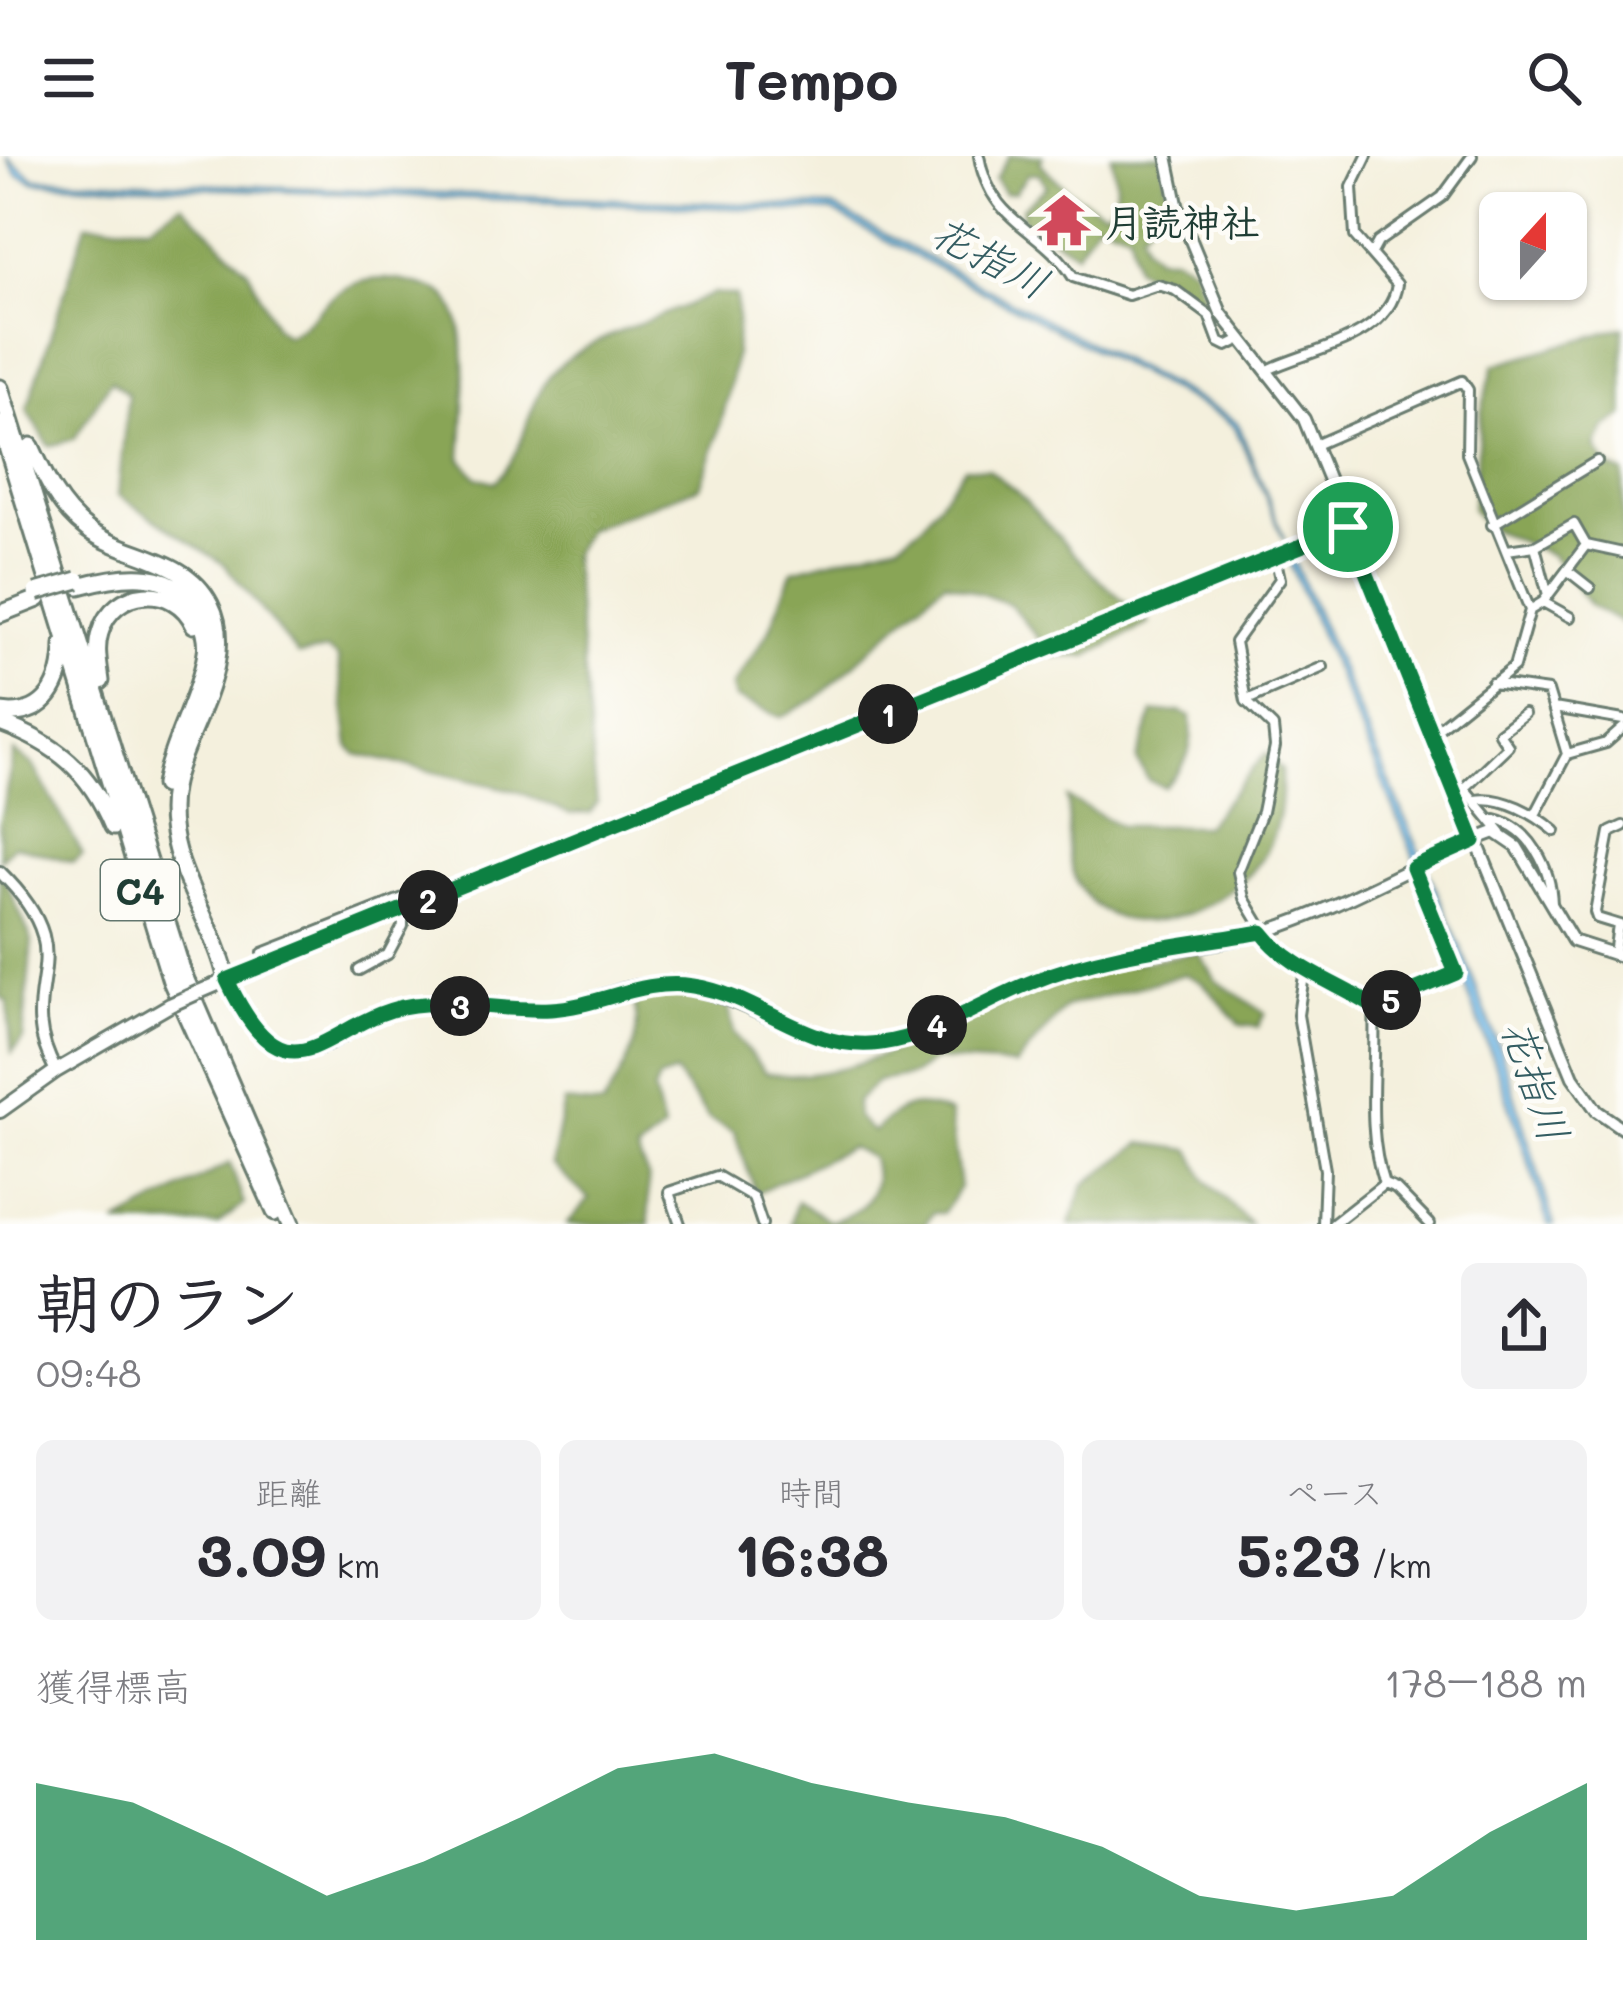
<!DOCTYPE html>
<html lang="ja">
<meta charset="utf-8">
<style>
:root{--surface:#fff;--page:#f2f2f3;--text:#2b2b33;--muted:#7c7c81;--accent:#0b8043}
body{margin:0;font-family:Mali,"Klee One",sans-serif;background:var(--page);color:var(--text);height:100vh;display:flex;flex-direction:column;font-size:45px;white-space:nowrap}
*{box-sizing:border-box;margin:0}
p{font-size:39px;color:var(--muted)}
.icon{flex:none;width:66px;height:66px;fill:none;stroke:currentColor;stroke-width:2;stroke-linecap:round;stroke-linejoin:round}
.map{position:relative;height:1068px;overflow:hidden}
.side{display:flex;flex-direction:column;background:var(--surface);flex:1}
.side>*{flex:none}
.needle{width:78px;rotate:21deg}
.controls{position:absolute;left:1479px;top:36px;display:grid;gap:24px}
.controls a{display:grid;place-items:center;width:108px;height:108px;border-radius:18px;background:var(--surface);box-shadow:0 3px 9px #0004;font-size:60px}
.pin{position:absolute;display:grid;place-items:center;width:102px;height:102px;color:#fff;margin:-51px;border:6px solid #fff;border-radius:50%;box-shadow:0 3px 12px #0007}
.km{position:absolute;width:60px;height:60px;margin:-30px;border-radius:50%;background:#222;color:#fff;font-size:33px;line-height:60px;text-align:center}
.round{display:grid;place-items:center;flex:none;width:126px;height:126px;border-radius:18px;background:var(--page)}
.summary{display:flex;align-items:center;justify-content:space-between;height:204px;padding:0 36px}
h1{font-size:66px;font-weight:700;line-height:90px}
.metrics{display:grid;grid-template-columns:repeat(3,1fr);gap:18px;height:204px;padding:12px 36px}
.metrics div{display:grid;align-content:center;border-radius:18px;background:var(--page);text-align:center}
.metrics b{font-size:60px;font-weight:700}
.metrics small{font-size:33px;font-weight:400}
.metrics p{font-size:33px}
.chart{height:336px;padding:24px 36px}
.chart p{display:flex;justify-content:space-between}
.chart svg{width:100%;height:216px;margin-top:12px;fill:var(--accent);opacity:.7}
header{display:flex;justify-content:space-between;align-items:center;height:156px;padding:0 36px;background:var(--surface);font-size:54px;font-weight:700}
.map>svg:first-child{display:block}
.forest{fill:#89a557;stroke:#547146;stroke-width:3}
.water{fill:#74bcec;stroke:#4a7c90;stroke-width:3}
.lines{fill:none;stroke-linecap:round;stroke-linejoin:round}
.street-casing{stroke:#6a7c6f;stroke-width:14}
.secondary-casing{stroke:#6a7c6f;stroke-width:16}
.primary-casing{stroke:#6a7c6f;stroke-width:18}
.highway-casing{stroke:#6a7c6f;stroke-width:21}
.street{stroke:#fff;stroke-width:8}
.secondary{stroke:#fff;stroke-width:10}
.primary{stroke:#fff;stroke-width:12}
.highway{stroke:#fff;stroke-width:15}
.primary-bridge-casing{stroke:#6a7c6f;stroke-width:18;stroke-linecap:butt}
.highway-bridge-casing{stroke:#6a7c6f;stroke-width:21;stroke-linecap:butt}
.primary-bridge{stroke:#fff;stroke-width:12}
.highway-bridge{stroke:#fff;stroke-width:15}
.route-casing{stroke:#fff;stroke-width:24}
.route{stroke:#0b8043;stroke-width:15}
.labels{text-anchor:middle;dominant-baseline:central;stroke-width:9;stroke-linejoin:round;paint-order:stroke}
.shield{fill:#fdfcf7;stroke:#62766e;stroke-width:3}
.shield-label{font-size:36px;font-weight:bold;fill:#1f3d34}
.poi-label{font-size:39px;font-weight:bold;fill:#1f3d34;stroke:#fdfcf7;text-anchor:start}
.water-label{font-size:42px;font-style:italic;fill:#345d62;stroke:#fdfcf7}
</style>
<header><svg class="icon" aria-label="menu" viewBox="0 0 24 24"><path d="M4 6h16M4 12h16M4 18h16"/></svg>Tempo<svg class="icon" aria-label="search" viewBox="0 0 24 24"><circle cx="10" cy="10" r="6"/><path d="M15 15l6 6"/></svg></header>
<div class="map">
<svg width="1623" height="1068" viewBox="0 0 1623 1068">
<rect width="100%" height="100%" fill="#fdfcf7"/>
<filter id="ink" filterUnits="userSpaceOnUse"><feTurbulence type="fractalNoise" baseFrequency=".00833" numOctaves="2"/><feDisplacementMap in="SourceGraphic" scale="24" xChannelSelector="R" yChannelSelector="G"/><feConvolveMatrix kernelMatrix="1 2 1 2 8 2 1 2 1" color-interpolation-filters="sRGB"/></filter>
<filter id="wash" filterUnits="userSpaceOnUse"><feTurbulence type="fractalNoise" baseFrequency=".004" numOctaves="4" result="noise"/><feDisplacementMap in="SourceGraphic" scale="48" xChannelSelector="R" yChannelSelector="G"/><feGaussianBlur stdDeviation="2.7" result="paint"/><feColorMatrix in="noise" values="0 0 0 0 0 0 0 0 0 0 0 0 0 0 0 0 0 1.4 0 .05"/><feComposite in="paint" operator="in"/></filter>
<g filter="url(#wash)">
<rect width="100%" height="100%" fill="#f4f0dd"/>
<path class="forest" d="M1009 0H1043L1040 6C1055 25 1083 47 1106 55 1121 39 1116 19 1111 0H1162L1169 47 1141 75 1145 90 1156 101H1174L1193 111 1205 145 1136 112 1129 76 1098 65 1076 97 1022 63V52L1047 30 1039 18H1028L1015 36 1005 37 995 23Z
M182 48 248 114 275 171 286 180C311 170 321 145 344 133 362 122 387 121 408 126 417 128 435 132 443 138 474 160 463 267 461 302L476 321 495 326C525 297 524 262 544 228 571 182 667 162 714 137L736 140C742 201 722 272 700 330L587 373 572 399 597 647 590 657 569 658 517 635 356 598 349 590 338 502 327 494 298 499 225 409 118 339 128 238 111 224 74 283 49 290 27 253 86 68 149 69Z
M1623 171V260L1605 272 1596 291 1608 311 1623 317V468L1591 450 1552 399 1486 371 1472 353 1481 257 1494 209Z
M965 311 988 313 1018 337 1093 418 1149 467 1087 500H1053L1010 448 945 425 816 543 781 561 735 542 732 531 769 475 793 414 899 386 922 369Z
M1181 556 1191 561C1194 593 1187 610 1164 631L1148 624 1137 604 1153 557Z
M14 596 33 609 83 699 73 706 14 689 0 704V666Z
M1266 597 1281 614C1282 642 1280 669 1266 695 1233 755 1115 804 1076 724 1062 696 1072 670 1067 642L1120 670H1205Z
M0 711 32 785 23 883 12 897 7 845 0 841Z
M1198 796 1217 825 1265 857 1258 871 1241 869 1203 827 1185 818 1065 851 1016 909 934 904 912 919 878 925 856 946 857 961 873 976C900 950 914 943 950 958L960 1031 943 1057H933L925 1068H790L797 1045 830 1065C863 1058 882 1037 872 1002L850 991 756 1037 734 976 709 963 675 917 659 923 654 935 663 974 637 996 648 1021 649 1068H567L589 1043 551 1008 564 946 603 950C621 916 645 886 634 848L657 836 728 847 734 877 765 917C851 935 978 849 1062 823 1105 809 1154 805 1198 796Z
M1142 987 1191 994 1206 1024 1250 1068H1070L1084 1029Z
M230 1007 244 1048 218 1068H116Z"/>
<path class="water" d="M6 0 34 22 833 51 1228 260 1238 267 1285 385 1235 271 1225 263 832 56 33 26 17 18Z
M1294 404 1461 792 1502 899 1554 1068H1548C1479 840 1382 625 1289 406Z"/>
</g>
<g filter="url(#ink)">
<g class="lines">
<defs>
<path id="street" d="M979 0C990 68 1043 72 1073 121L1128 139 1158 129 1175 134 1209 159 1219 186 1227 190 1239 184
M1372 97 1378 86 1442 41 1472 0
M1268 214C1308 194 1390 183 1397 128L1355 80 1352 31 1367 0
M1315 289 1462 225 1468 234 1467 298 1530 454
M1492 369 1597 305
M1535 390 1548 439
M1507 394 1535 390 1574 368 1586 389
M1275 400 1280 423 1235 486 1246 545 1273 571 1275 591 1262 656 1238 716 1244 742 1272 789 1374 851C1377 910 1365 972 1384 1028
M1567 414 1590 432
M1543 446 1570 461
M1492 527 1548 535 1567 598 1535 659
M1247 544 1323 511
M1554 552 1623 564
M1432 577 1514 511 1530 454 1543 446 1586 389 1623 397
M1567 598 1606 587 1623 572
M1476 644C1502 639 1535 658 1555 675
M1495 663C1531 672 1551 712 1552 748
M1623 670 1610 676 1595 756 1597 762 1623 770
M1501 677 1464 632 1508 590 1499 577 1524 558
M263 797 403 742V770L388 798 359 814
M1614 799 1618 769
M1305 813 1298 859 1325 1014 1323 1068
M1374 851 1456 817 1413 712
M680 1068 669 1036 717 1020 753 1041 762 1068
M1333 1068 1384 1028 1396 1033 1430 1068"/>
<path id="secondary" d="M1167 0 1178 53 1221 157 1304 263 1573 921 1597 955 1623 973
M1348 371 227 824C242 855 253 887 291 894 328 902 361 860 397 852 447 840 501 856 551 853 582 851 609 834 639 830 732 817 797 903 890 886 948 875 1001 836 1057 817 1126 794 1201 796 1270 774 1348 749 1418 704 1495 676L1517 691 1573 785 1623 801
M0 716C92 806 8 827 56 915"/>
<path id="primary" d="M199 836 227 824
M0 955 56 915 170 849"/>
<path id="highway" d="M0 232 183 817 291 1068
M0 268 171 825 275 1056
M31 290C45 321 59 352 87 373 126 402 186 400 210 448 240 506 183 576 173 632 160 703 213 759 227 824
M79 430C123 418 178 409 200 461 205 473 208 484 206 497 199 542 172 584 164 629
M0 458 38 443
M101 525C99 509 95 492 100 477 113 430 175 426 194 469
M0 556C46 563 63 528 63 488
M0 567C57 588 89 614 113 671"/>
</defs>
<use href="#street" class="street-casing"/>
<use href="#secondary" class="secondary-casing"/>
<use href="#primary" class="primary-casing"/>
<use href="#highway" class="highway-casing"/>
<use href="#street" class="street"/>
<use href="#secondary" class="secondary"/>
<use href="#primary" class="primary"/>
<use href="#highway" class="highway"/>
<defs>
<path id="primary-bridge" d="M170 849 199 836"/>
<path id="highway-bridge" d="M36 436 78 424"/>
</defs>
<use href="#primary-bridge" class="primary-bridge-casing"/>
<use href="#highway-bridge" class="highway-bridge-casing"/>
<use href="#primary-bridge" class="primary-bridge"/>
<use href="#highway-bridge" class="highway-bridge"/>
</g>
</g>
<g class="lines" filter="url(#ink)">
<defs>
<path id="route" d="M1348 371 1474 685 1413 712 1456 817 1374 851C1338 827 1290 813 1262 776 1185 789 1104 796 1032 826 983 845 934 880 881 887 807 897 762 840 693 830 641 822 601 850 551 853 509 855 467 846 425 848 328 852 294 966 227 824Z"/>
</defs>
<use href="#route" class="route-casing"/>
<use href="#route" class="route"/>
</g>
<defs>
<symbol id="temple-bare" viewBox="-9 -9 18 18"><path d="M0-6L5-2H3V0L6.5 2.5H4V6H1.5V3h-3V6H-4V2.5H-6.5L-3 0V-2H-5Z" fill="#d1495b" stroke="#fdfcf7" stroke-width="2.5" paint-order="stroke"/></symbol>
</defs>
<g fill-rule="evenodd">
<use href="#temple-bare" x="1026" y="26" width="76" height="76"/>
</g>
<g class="labels">
<rect class="shield" x="101" y="704" width="78" height="60" rx="9"/>
<g class="shield-label">
<text x="140" y="734">C4</text>
</g>
<g class="poi-label">
<text x="1104" y="64">月読神社</text>
</g>
<g class="water-label">
<text transform="translate(991 100) rotate(28)">花指川</text>
<text transform="translate(1537 924) rotate(71)">花指川</text>
</g>
</g>
</svg>
<div class="controls">
<a><svg class="needle" viewBox="-14 -14 28 28"><path d="M0-13l5 13h-10z" fill="#e53935"/><path d="M0 13l5-13h-10z" fill="#7c7c81"/></svg></a>
</div>
<div class="pin" style="left:1348px;top:371px;background:#1e9e55"><svg class="icon" aria-label="arrive" viewBox="0 0 24 24"><path d="M6 21V4h12l-3 4 3 4H6"/></svg></div>
<b class="km" style="left:888px;top:558px">1</b>
<b class="km" style="left:428px;top:744px">2</b>
<b class="km" style="left:460px;top:850px">3</b>
<b class="km" style="left:937px;top:869px">4</b>
<b class="km" style="left:1391px;top:844px">5</b>
</div>
<section class="side">
<div class="summary"><div><h1>朝のラン</h1><p>09:48</p></div><a class="round"><svg class="icon" aria-label="share" viewBox="0 0 24 24"><path d="M12 15V3M7 8l5-5 5 5M5 13v7h14v-7"/></svg></a></div>
<div class="metrics">
<div><p>距離</p><b>3.09<small> km</small></b></div>
<div><p>時間</p><b>16:38</b></div>
<div><p>ペース</p><b>5:23<small> /km</small></b></div>
</div>
<div class="chart"><p><span>獲得標高</span>178–188 m</p>
<svg viewBox="0 0 160 44" preserveAspectRatio="none"><path d="M0 44V12L10 16L20 25L30 35L40 28L50 19L60 9L70 6L80 12L90 16L100 19L110 25L120 35L130 38L140 35L150 22L160 12V44z"/></svg>
</div>
</section>
